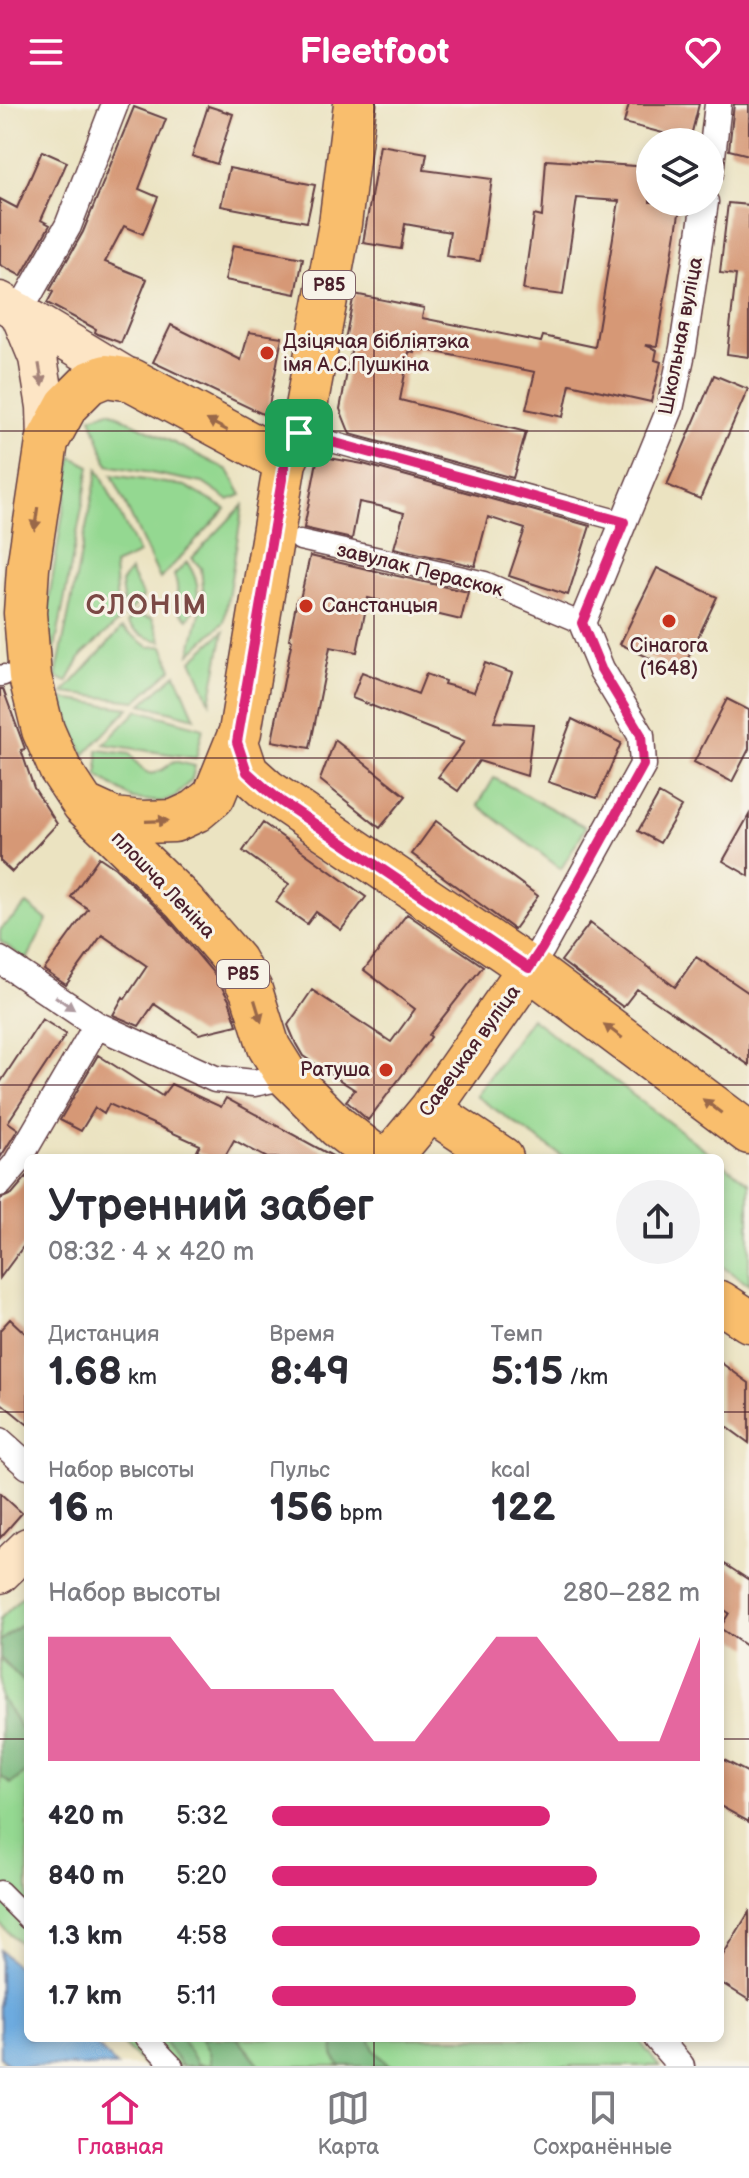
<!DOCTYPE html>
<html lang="ru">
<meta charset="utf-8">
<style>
:root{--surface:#fff;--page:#f2f2f3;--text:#2b2b33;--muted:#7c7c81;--line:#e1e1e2;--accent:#db2777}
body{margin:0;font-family:"Balsamiq Sans",sans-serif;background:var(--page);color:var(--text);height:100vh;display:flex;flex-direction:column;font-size:30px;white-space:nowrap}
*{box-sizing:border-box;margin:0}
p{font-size:26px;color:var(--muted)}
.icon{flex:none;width:44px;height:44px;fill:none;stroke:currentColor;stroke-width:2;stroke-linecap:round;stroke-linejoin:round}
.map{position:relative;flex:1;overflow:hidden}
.details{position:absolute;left:24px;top:1050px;width:700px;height:888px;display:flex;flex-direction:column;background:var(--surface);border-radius:12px;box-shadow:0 4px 12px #0003}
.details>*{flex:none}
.tools{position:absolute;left:636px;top:24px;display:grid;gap:16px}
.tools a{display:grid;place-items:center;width:88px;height:88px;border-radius:50%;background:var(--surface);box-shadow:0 4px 12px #0003;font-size:40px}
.pin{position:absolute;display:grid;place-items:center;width:68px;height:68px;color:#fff;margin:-34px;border-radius:16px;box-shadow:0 4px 12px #0006}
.round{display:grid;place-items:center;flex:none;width:84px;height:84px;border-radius:42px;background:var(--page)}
.overview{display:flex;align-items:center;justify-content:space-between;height:136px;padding:0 24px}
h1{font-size:44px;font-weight:800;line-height:60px}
.stats{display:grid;grid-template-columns:repeat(3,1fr);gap:12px;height:136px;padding:8px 24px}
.stats div{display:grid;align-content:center}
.stats b{font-size:40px;font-weight:800}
.stats small{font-size:22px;font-weight:400}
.stats p{font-size:22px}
.chart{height:224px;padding:16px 24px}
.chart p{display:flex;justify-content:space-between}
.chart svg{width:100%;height:144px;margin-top:8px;fill:var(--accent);opacity:.7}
ul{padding:0 24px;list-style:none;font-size:26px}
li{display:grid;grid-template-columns:128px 96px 1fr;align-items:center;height:60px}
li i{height:20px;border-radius:10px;background:var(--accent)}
header{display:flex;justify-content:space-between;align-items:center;height:104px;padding:0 24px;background:var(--accent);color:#fff;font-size:36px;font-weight:800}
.tabs{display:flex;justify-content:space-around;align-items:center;height:112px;border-top:2px solid var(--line);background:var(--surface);font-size:22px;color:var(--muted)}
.tabs a{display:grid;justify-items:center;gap:4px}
.tabs .active{color:var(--accent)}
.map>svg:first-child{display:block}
.green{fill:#94d891;stroke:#6f7c5e;stroke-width:2}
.forest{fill:#77b87b;stroke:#606c53;stroke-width:2}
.water{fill:#6dabdf;stroke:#5c6585;stroke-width:2}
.building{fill:#d69876}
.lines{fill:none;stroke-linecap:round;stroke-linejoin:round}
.pedestrian-casing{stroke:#623c42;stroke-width:23}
.minor-casing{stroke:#623c42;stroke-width:29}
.secondary-casing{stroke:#623c42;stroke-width:41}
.primary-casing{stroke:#623c42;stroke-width:45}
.pedestrian{stroke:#fff;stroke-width:20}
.minor{stroke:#fff;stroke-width:26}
.secondary{stroke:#fde5c5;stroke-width:38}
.primary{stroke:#f9be6d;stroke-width:42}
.oneway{fill:#a48278}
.oneway2{fill:#996749}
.oneway3{fill:#ae9aa0}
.route-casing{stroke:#fff;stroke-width:16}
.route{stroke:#db2777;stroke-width:10}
.grid{fill:none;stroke:#4a1f2b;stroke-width:2;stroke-opacity:0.55}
.poi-dot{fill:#c8321e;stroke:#f7f3e8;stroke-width:3}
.labels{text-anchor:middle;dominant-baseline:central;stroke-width:6;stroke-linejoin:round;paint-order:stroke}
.shield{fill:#f7f3e8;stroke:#7e5f64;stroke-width:2}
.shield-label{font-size:18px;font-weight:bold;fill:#4a1f2b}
.street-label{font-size:20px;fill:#4a1f2b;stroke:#f7f3e8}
.poi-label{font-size:20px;fill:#4a1f2b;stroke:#f7f3e8;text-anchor:start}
.district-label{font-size:28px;font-weight:bold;letter-spacing:2px;fill:#7b4945;stroke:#f7f3e8}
</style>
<header><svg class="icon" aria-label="menu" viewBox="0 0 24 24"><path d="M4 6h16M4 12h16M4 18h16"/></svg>Fleetfoot<svg class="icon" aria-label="heart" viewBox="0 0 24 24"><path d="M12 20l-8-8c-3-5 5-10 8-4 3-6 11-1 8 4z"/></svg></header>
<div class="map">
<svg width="749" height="1962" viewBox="0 0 749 1962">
<rect width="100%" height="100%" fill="#f7f3e8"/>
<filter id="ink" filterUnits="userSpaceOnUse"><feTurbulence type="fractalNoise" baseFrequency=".0125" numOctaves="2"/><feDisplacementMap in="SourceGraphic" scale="16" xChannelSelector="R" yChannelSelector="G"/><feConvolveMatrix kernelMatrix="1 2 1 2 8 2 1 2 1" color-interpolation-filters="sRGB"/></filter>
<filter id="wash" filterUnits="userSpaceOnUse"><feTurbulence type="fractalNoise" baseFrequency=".006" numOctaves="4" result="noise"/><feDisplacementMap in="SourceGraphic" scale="32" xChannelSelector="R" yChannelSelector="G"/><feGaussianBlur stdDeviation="1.8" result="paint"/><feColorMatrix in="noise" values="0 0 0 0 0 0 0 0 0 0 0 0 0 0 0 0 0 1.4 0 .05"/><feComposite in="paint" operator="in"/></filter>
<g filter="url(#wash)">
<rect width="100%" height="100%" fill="#ebe3c1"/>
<path class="green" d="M110 307 228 366 242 391 228 396 203 379 108 361 91 313Z
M72 353 90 362 53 555 47 508Z
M98 365 139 450 114 461 118 518 82 551 67 578 56 573Z
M112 371 185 382 226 405 160 475Z
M243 401 224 518 190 550 204 493 201 464 192 454Z
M187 458C199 476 203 496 188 515L174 502C178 491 179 482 174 471Z
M130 467 143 493 125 513 121 479Z
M138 507 144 513 152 514 162 537C147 535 138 530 127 519Z
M122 524 149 543 163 542 172 565 136 597 63 589Z
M224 527 210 598 192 556Z
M176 570 195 614 142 600Z
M61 595 129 604 84 651Z
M138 606 203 624 196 654 104 640Z
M98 646 130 650C146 673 152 676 174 657L195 662 192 675 176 692 161 698 133 695 98 672Z
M494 674 586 723 561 765 478 701Z
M27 800 47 816 27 856 0 837V826Z
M531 914 716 1054H565L476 992Z
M720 1057 749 1079V1181L720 1161Z
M28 1487V1847L0 1820V1515Z
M116 1934H637L659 1962H145Z"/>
<path class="forest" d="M28 1515V1579L24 1578 0 1554V1537Z
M0 1592 28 1636V1666L11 1680 0 1672Z
M161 1934H181L198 1960 211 1961 209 1948 201 1934H237L261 1962H182Z
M335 1934H369L374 1946 389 1962H340L333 1951Z"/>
<path class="water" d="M0 1846 28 1874V1934H89L117 1962H10L0 1952Z"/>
<g id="blocks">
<path class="building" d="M629 0H699L690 36 624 19Z
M734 0H749V51L729 46Z
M208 2 233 10 217 60 192 52Z
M134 3 166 15 139 85 158 93 143 130 124 122 105 158 147 175 121 239 98 230 95 228 96 225 47 199 53 188 50 186 83 128Z
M380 41 427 49 424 66 492 75 480 157 446 152 450 128 405 120 401 145 363 139Z
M42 47 67 58 41 116 50 121 21 172 0 161V95L17 104Z
M546 56 650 63V98H681L657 242 645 241 657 246 655 256 661 258 651 298 570 280 563 313 526 305 535 268 416 244 415 249 409 248 400 296 526 328 513 374 350 330 340 305 353 237 345 236 354 190 424 204 422 214 541 238 543 232 595 243 619 97 577 94 563 191 523 186 534 111 542 113Z
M229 64 315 81 307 118 221 102Z
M728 99 749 101V253L727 250 736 171 720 169Z
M233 141 303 154 296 190 225 176Z
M171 221 241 256 249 228 282 233 267 312 153 258Z
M714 271 748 285 700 395 667 381Z
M318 352 363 360 590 422 568 491 509 472 525 425 488 413 475 462 394 444 404 409 379 402 359 398 352 435 304 424Z
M310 452 468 488 461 516 368 494 357 548 330 543 310 644 272 637 292 536 289 535 297 495H300Z
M657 464 717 493 681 569 620 540Z
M485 559 512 569 494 618 533 620 527 672 479 657 458 687 438 673 464 638 352 594 362 568 418 590 426 570 445 577 444 580 474 588Z
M0 585H3L25 645 21 646 34 684 57 720 12 768 0 757Z
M727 595 749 606V645L732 678 694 658Z
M572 615 621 639 597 694 548 678Z
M335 636 406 692 380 724 320 676Z
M659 690 681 703 660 739 638 727Z
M749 711V772L723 757Z
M436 717 538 792 514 825 412 750Z
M263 719 366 793 341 826 316 808 307 820 276 798 289 780 243 747Z
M99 753 115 764 167 814 215 871 229 896 237 921 199 930 154 900 139 922 113 911 123 893 125 895 147 862 102 831 66 881 44 866 88 805 71 793Z
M407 810 483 862 429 931 431 933 368 1016 346 997 355 986 303 952 296 940 288 921 312 886 391 938 415 905 364 866Z
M590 819 675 883 696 853 749 889V961L637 885 623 903 561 857Z
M42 915 66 930 8 1018 18 1025 0 1054V979Z
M98 951 162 992 171 980 221 1003 226 994 336 1054H267L234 1036 224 1054H210L197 1047 200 1041 109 1000 104 1010 95 1004 81 1027 60 1016Z
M28 1071V1136L0 1174V1095L12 1090Z
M10 1215 28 1232V1321L0 1298V1226Z
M720 1258 749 1279V1339L720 1318Z
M0 1389 22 1409 0 1434Z
M720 1457 749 1476V1544L720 1524 729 1509 720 1503Z
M720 1654 749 1669V1718L720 1702Z
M749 1808V1896L720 1878V1856Z"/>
</g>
</g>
<g filter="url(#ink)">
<use href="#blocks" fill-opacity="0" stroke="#623c42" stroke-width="2"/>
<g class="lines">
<defs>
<path id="pedestrian" d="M299 329 624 418
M300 436 485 478 582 519
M0 572 4 571
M0 1787 28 1815
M146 1934 173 1962"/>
<path id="minor" d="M710 69 718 0
M19 208 68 122 115 0
M0 856 97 921 215 975 254 979 287 972
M529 864 542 844 643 661 641 631 601 565 582 519 670 305 683 244 705 98
M0 1079 16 1060 97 921
M0 1337 28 1362
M657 1934 681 1962"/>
<path id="secondary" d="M0 197 132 276
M19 208 38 254 46 303 47 338
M0 1470 28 1443"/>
<path id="primary" d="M285 358 132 276 106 272 89 279 67 301 47 338 28 464 25 509 30 573 43 626 60 665 83 700 184 798 235 857 251 886 269 943 287 972 338 1023 378 1054
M237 638 247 668 267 686 529 864 749 1029
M90 704 114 715 142 718 174 717 196 707 214 692 240 628 285 358 299 329 305 308 340 120 355 0
M430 1006 502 1054
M390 1054 430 1006 529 864
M720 1198 749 1217"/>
</defs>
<use href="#pedestrian" class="pedestrian-casing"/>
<use href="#minor" class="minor-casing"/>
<use href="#secondary" class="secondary-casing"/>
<use href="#primary" class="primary-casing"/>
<use href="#pedestrian" class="pedestrian"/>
<use href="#minor" class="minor"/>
<use href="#secondary" class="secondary"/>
<use href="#primary" class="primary"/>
</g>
<defs><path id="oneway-solid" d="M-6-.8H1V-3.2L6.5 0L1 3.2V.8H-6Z" transform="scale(2)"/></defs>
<use class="oneway" href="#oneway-solid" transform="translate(41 271) rotate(80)"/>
<g class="oneway2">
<use href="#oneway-solid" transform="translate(217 321) rotate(-152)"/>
<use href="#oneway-solid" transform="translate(36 415) rotate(98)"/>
<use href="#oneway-solid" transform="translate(157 717) rotate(-2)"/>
<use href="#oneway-solid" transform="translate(258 907) rotate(73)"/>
<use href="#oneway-solid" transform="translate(613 927) rotate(-143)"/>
<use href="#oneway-solid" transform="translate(712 1002) rotate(-143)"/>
</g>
<use class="oneway3" href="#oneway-solid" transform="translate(65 899) rotate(34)"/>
</g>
<g class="lines" filter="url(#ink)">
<defs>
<path id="route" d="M299 329 624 418 582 519 601 565 641 631 643 661 542 844 529 864 282 698 267 686 247 668 237 638 285 358Z"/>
</defs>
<use href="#route" class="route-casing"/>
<use href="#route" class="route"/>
</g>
<path class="grid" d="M374 0V1054M0 327H749M0 654H749M0 981H749M0 1308H28M720 1308H749M0 1635H28M720 1635H749M374 1934V1962"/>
<g class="poi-dot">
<circle cx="267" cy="249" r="8"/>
<circle cx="306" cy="502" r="8"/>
<circle cx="669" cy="517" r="8"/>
<circle cx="386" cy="966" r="8"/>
</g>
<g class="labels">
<g class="shield">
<rect x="303" y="167" width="52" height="28" rx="6"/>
<rect x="217" y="856" width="52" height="28" rx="6"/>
</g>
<g class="shield-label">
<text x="329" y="181">Р85</text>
<text x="243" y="870">Р85</text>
</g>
<g class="street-label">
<text transform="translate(681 232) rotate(-79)">Школьная вуліца</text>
<text transform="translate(420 466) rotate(14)">завулак Пераскок</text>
<text transform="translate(163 781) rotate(46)">плошча Леніна</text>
<text transform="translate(470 947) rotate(-54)">Савецкая вуліца</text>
</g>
<g class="poi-label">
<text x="283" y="238">Дзіцячая бібліятэка<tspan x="283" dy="23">імя А.С.Пушкіна</tspan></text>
<text x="322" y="502">Санстанцыя</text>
<text x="669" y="542" text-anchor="middle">Сінагога<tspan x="669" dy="23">(1648)</tspan></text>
<text x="370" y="966" text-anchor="end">Ратуша</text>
</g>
<g class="district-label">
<text x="147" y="501">СЛОНІМ</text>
</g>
</g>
</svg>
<div class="tools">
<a><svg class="icon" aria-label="layers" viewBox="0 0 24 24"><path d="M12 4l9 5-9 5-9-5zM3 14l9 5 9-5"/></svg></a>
</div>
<div class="pin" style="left:299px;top:329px;background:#1e9e55"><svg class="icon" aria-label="arrive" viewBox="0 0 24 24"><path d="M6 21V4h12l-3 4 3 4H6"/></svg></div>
<section class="details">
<div class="overview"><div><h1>Утренний забег</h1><p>08:32 · 4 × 420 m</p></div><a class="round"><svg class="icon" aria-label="share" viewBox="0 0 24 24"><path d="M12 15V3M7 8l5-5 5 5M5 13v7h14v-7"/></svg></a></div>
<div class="stats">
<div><p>Дистанция</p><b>1.68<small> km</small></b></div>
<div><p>Время</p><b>8:49</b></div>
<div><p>Темп</p><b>5:15<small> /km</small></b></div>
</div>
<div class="stats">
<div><p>Набор высоты</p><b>16<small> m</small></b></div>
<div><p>Пульс</p><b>156<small> bpm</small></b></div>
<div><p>kcal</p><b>122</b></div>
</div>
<div class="chart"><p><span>Набор высоты</span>280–282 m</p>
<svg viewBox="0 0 160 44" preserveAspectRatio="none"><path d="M0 44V6L10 6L20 6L30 6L40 22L50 22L60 22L70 22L80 38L90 38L100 22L110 6L120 6L130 22L140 38L150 38L160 6V44z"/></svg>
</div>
<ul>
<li><b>420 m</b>5:32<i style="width:65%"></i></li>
<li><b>840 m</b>5:20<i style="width:76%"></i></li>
<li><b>1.3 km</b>4:58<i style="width:100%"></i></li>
<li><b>1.7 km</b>5:11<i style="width:85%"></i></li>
</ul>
</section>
</div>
<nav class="tabs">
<a class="active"><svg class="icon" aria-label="home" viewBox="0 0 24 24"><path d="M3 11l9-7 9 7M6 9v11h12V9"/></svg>Главная</a>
<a><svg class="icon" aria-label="map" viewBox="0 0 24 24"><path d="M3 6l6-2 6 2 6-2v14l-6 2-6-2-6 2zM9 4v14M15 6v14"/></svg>Карта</a>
<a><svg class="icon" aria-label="saved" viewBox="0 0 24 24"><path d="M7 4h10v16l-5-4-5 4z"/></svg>Сохранённые</a>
</nav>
